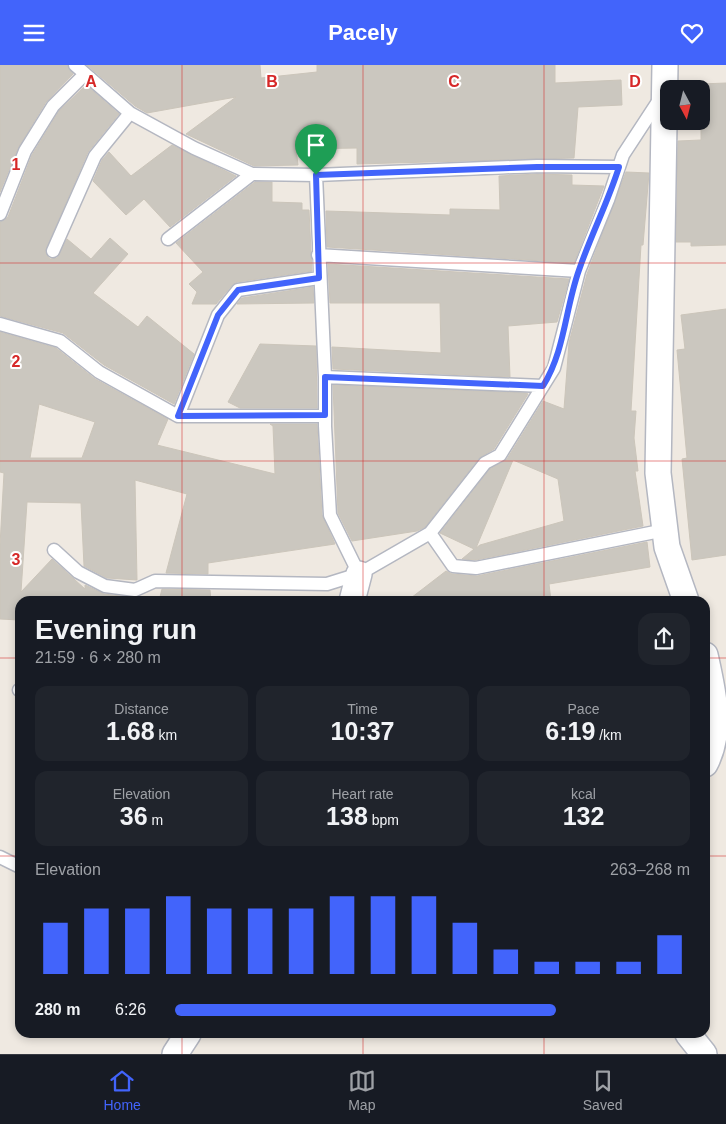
<!DOCTYPE html>
<meta charset="utf-8">
<style>
:root{--surface:#171b24;--page:#20242c;--text:#f1f3f6;--muted:#9ea1a6;--line:#363941;--accent:#4264fb}
body{margin:0;font-family:Arial,sans-serif;background:var(--page);color:var(--text);height:100vh;display:flex;flex-direction:column;font-size:19px;white-space:nowrap}
*{box-sizing:border-box;margin:0}
p{font-size:16px;color:var(--muted)}
.icon{flex:none;width:28px;height:28px;fill:none;stroke:currentColor;stroke-width:2;stroke-linecap:round;stroke-linejoin:round}
.map{position:relative;flex:1;overflow:hidden}
.sheet{position:absolute;left:15px;top:531px;width:695px;height:442px;display:flex;flex-direction:column;background:var(--surface);border-radius:15px;box-shadow:0 2px 8px #0003}
.sheet>*{flex:none}
.needle{width:32px;rotate:173deg}
.fabs{position:absolute;left:660px;top:15px;display:grid;gap:10px}
.fabs a{display:grid;place-items:center;width:50px;height:50px;border-radius:10px;background:var(--surface);box-shadow:0 2px 8px #0003;font-size:25px}
.pin{position:absolute;display:grid;place-items:center;width:42px;height:42px;color:#fff;margin:-51px -21px;border-radius:50% 50% 50% 0;rotate:-45deg;box-shadow:0 0 5px #0007}
.pin .icon{rotate:45deg}
.round{display:grid;place-items:center;flex:none;width:52px;height:52px;border-radius:15px;background:var(--page)}
.headline{display:flex;align-items:center;justify-content:space-between;height:85px;padding:0 20px}
h1{font-size:28px;font-weight:600;line-height:38px}
.figures{display:grid;grid-template-columns:repeat(3,1fr);gap:8px;height:85px;padding:5px 20px}
.figures div{display:grid;align-content:center;border-radius:12px;background:var(--page);text-align:center}
.figures b{font-size:25px;font-weight:600}
.figures small{font-size:14px;font-weight:400}
.figures p{font-size:14px}
.chart{height:140px;padding:10px 20px}
.chart p{display:flex;justify-content:space-between}
.chart svg{width:100%;height:90px;margin-top:5px;stroke:var(--accent);stroke-width:6}
ul{padding:0 20px;list-style:none;font-size:16px}
li{display:grid;grid-template-columns:80px 60px 1fr;align-items:center;height:38px}
li i{height:12px;border-radius:6px;background:var(--accent)}
header{display:flex;justify-content:space-between;align-items:center;height:65px;padding:0 20px;background:var(--accent);color:#fff;font-size:22px;font-weight:600}
.tab-bar{display:flex;justify-content:space-around;align-items:center;height:70px;border-top:1px solid var(--line);background:var(--surface);font-size:14px;color:var(--muted)}
.tab-bar a{display:grid;justify-items:center;gap:2px}
.tab-bar .active{color:var(--accent)}
.map>svg:first-child{display:block}
.building{fill:#cbc7bf;stroke:#cbc5ba;fill-rule:evenodd}
.lines{fill:none;stroke-linecap:round;stroke-linejoin:round}
.service-casing{stroke:#b4b7c1;stroke-width:15}
.minor-casing{stroke:#b4b7c1;stroke-width:28}
.service{stroke:#fff;stroke-width:12}
.minor{stroke:#fff;stroke-width:25}
.route-casing{stroke:#fff;stroke-width:10}
.route{stroke:#4264fb;stroke-width:6}
.grid{fill:none;stroke:#d62828;stroke-width:1;stroke-opacity:0.55}
.grid-label{font-size:16px;text-anchor:middle;font-weight:bold;fill:#d62828;stroke:#fff;stroke-width:4;stroke-linejoin:round;paint-order:stroke}
</style>
<header><svg class="icon" aria-label="menu" viewBox="0 0 24 24"><path d="M4 6h16M4 12h16M4 18h16"/></svg>Pacely<svg class="icon" aria-label="heart" viewBox="0 0 24 24"><path d="M12 20l-8-8c-3-5 5-10 8-4 3-6 11-1 8 4z"/></svg></header>
<div class="map">
<svg width="726" height="989" viewBox="0 0 726 989">
<rect width="100%" height="100%" fill="#efe9e1"/>
<path class="building" d="M0 0H67L73 9 46 37 18 83 0 127Z
M87 0H260L261 13 317 7V0H555V18L621 15 622 40 578 42 574 93 357 99V83L296 84 298 100 254 101 186 69 236 32 147 48 135 41Z
M726 18V180L691 181V177H676L678 76 701 75V19Z
M86 20 119 49 88 87 45 187 50 194 57 193 67 174 91 194 110 173 128 189 93 228 138 262 147 251 194 289 174 339 104 300 63 268 0 251V157L8 152 32 90 59 46Z
M172 80 236 111 170 162 144 134 126 150 93 116 102 95 109 87 131 111Z
M626 107 649 108 643 180H641L631 346H636L634 373 638 406H635L643 461 476 495 462 494 474 484 440 468 490 404 507 394 543 336 564 344 569 278 587 209ZM513 395 558 414 564 456 480 480 476 483Z
M537 109 572 110V120L604 121 574 198 327 182 326 146 450 150V144L500 145 499 111Z
M255 117H272V137L302 138V145H309L312 206 237 217 232 220 216 239H192L197 227 189 219 203 207 176 178Z
M328 199 569 214 557 257 508 261 510 312 333 304 332 282 441 288 440 238H330Z
M313 222 314 238 237 239 242 233Z
M726 244V490L692 495 682 394 687 393 677 285 685 284 681 250Z
M0 267 56 283 95 314 168 354 157 380 275 409 273 361 270 359H317L322 450 335 479 208 498V509L166 508 187 429 135 415 137 515 107 513 84 501 81 438 27 437 21 527 52 494 85 524V520L104 529 138 533V536H20L19 555 0 554V480L4 408 0 407ZM39 339 95 357 82 393H30Z
M260 279 316 281 317 343H240L228 337Z
M333 320 526 328 528 329 494 384 479 393 425 462 417 466 352 476 338 448Z
M647 477 650 502 549 519 551 536H407L446 506 452 509 477 511Z
M162 524 210 525 211 536H159Z"/>
<g class="lines">
<defs>
<path id="service" d="M75 0 130 48 194 83 252 109 316 110 537 101 619 102
M316 110 325 312V361L330 450 359 509
M0 149 25 86 53 41 85 9
M168 174 252 109
M53 186 95 91 130 48
M318 190 579 206
M0 259 60 276 99 307 178 351H325
M325 312 543 321
M178 351 218 250 238 225 319 213
M430 468 453 501 476 503 665 465
M54 485 78 507 105 521 135 525 155 516 327 519 359 509 430 468 485 398 500 390 554 303 579 206 608 135 623 90 661 32
M19 625H20
M0 792 20 802"/>
<path id="minor" d="M665 0 658 408 667 482 686 536
M352 536 359 509
M705 590C713 626 723 665 705 699
M688 969 704 989
M175 989 188 969"/>
</defs>
<use href="#service" class="service-casing"/>
<use href="#minor" class="minor-casing"/>
<use href="#service" class="service"/>
<use href="#minor" class="minor"/>
</g>
<g class="lines">
<defs>
<path id="route" d="M537 102H619C608 137 591 170 579 205 565 244 565 286 543 321L325 312V350L178 351 218 250 238 225 319 213 316 110Z"/>
</defs>
<use href="#route" class="route-casing"/>
<use href="#route" class="route"/>
</g>
<path class="grid" d="M182 0V536M363 0V536M544 0V536M0 198H726M0 396H726M0 593H20M705 593H726M0 791H20M705 791H726M182 969V989M363 969V989M544 969V989"/>
<g class="grid-label">
<text x="91" y="22">A</text>
<text x="272" y="22">B</text>
<text x="454" y="22">C</text>
<text x="635" y="22">D</text>
<text x="16" y="105">1</text>
<text x="16" y="302">2</text>
<text x="16" y="500">3</text>
</g>
</svg>
<div class="fabs">
<a><svg class="needle" viewBox="-14 -14 28 28"><path d="M0-13l5 13h-10z" fill="#e53935"/><path d="M0 13l5-13h-10z" fill="#9ea1a6"/></svg></a>
</div>
<div class="pin" style="left:316px;top:110px;background:#1e9e55"><svg class="icon" aria-label="arrive" viewBox="0 0 24 24"><path d="M6 21V4h12l-3 4 3 4H6"/></svg></div>
<section class="sheet">
<div class="headline"><div><h1>Evening run</h1><p>21:59 · 6 × 280 m</p></div><a class="round"><svg class="icon" aria-label="share" viewBox="0 0 24 24"><path d="M12 15V3M7 8l5-5 5 5M5 13v7h14v-7"/></svg></a></div>
<div class="figures">
<div><p>Distance</p><b>1.68<small> km</small></b></div>
<div><p>Time</p><b>10:37</b></div>
<div><p>Pace</p><b>6:19<small> /km</small></b></div>
</div>
<div class="figures">
<div><p>Elevation</p><b>36<small> m</small></b></div>
<div><p>Heart rate</p><b>138<small> bpm</small></b></div>
<div><p>kcal</p><b>132</b></div>
</div>
<div class="chart"><p><span>Elevation</span>263–268 m</p>
<svg viewBox="0 0 160 44" preserveAspectRatio="none"><path d="M5 44V19M15 44V12M25 44V12M35 44V6M45 44V12M55 44V12M65 44V12M75 44V6M85 44V6M95 44V6M105 44V19M115 44V32M125 44V38M135 44V38M145 44V38M155 44V25"/></svg>
</div>
<ul>
<li><b>280 m</b>6:26<i style="width:74%"></i></li>
</ul>
</section>
</div>
<nav class="tab-bar">
<a class="active"><svg class="icon" aria-label="home" viewBox="0 0 24 24"><path d="M3 11l9-7 9 7M6 9v11h12V9"/></svg>Home</a>
<a><svg class="icon" aria-label="map" viewBox="0 0 24 24"><path d="M3 6l6-2 6 2 6-2v14l-6 2-6-2-6 2zM9 4v14M15 6v14"/></svg>Map</a>
<a><svg class="icon" aria-label="saved" viewBox="0 0 24 24"><path d="M7 4h10v16l-5-4-5 4z"/></svg>Saved</a>
</nav>
